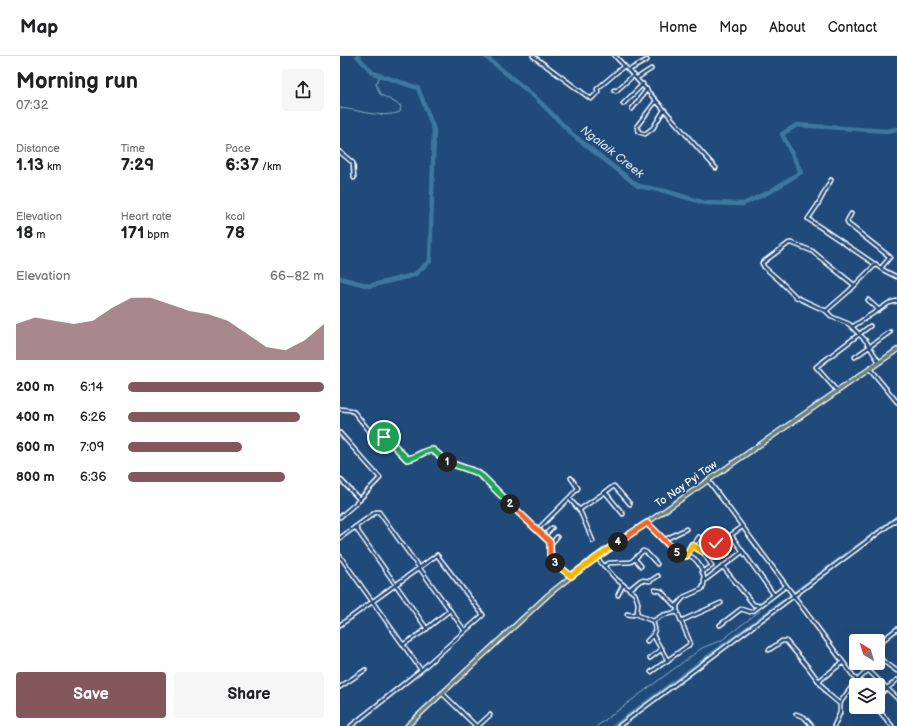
<!DOCTYPE html>
<meta charset="utf-8">
<style>
:root{--surface:#fff;--page:#f6f6f6;--text:#202124;--muted:#757577;--line:#e0e0e0;--accent:#84575d}
body{margin:0;font-family:"Balsamiq Sans",sans-serif;background:var(--page);color:var(--text);height:100vh;display:flex;flex-direction:column;font-size:15px;white-space:nowrap}
*{box-sizing:border-box;margin:0}
p{font-size:13px;color:var(--muted)}
.icon{flex:none;width:22px;height:22px;fill:none;stroke:currentColor;stroke-width:2;stroke-linecap:round;stroke-linejoin:round}
.map{position:relative;flex:1;overflow:hidden}
.sheet{display:flex;flex-direction:column;background:var(--surface);width:340px}
.sheet>*{flex:none}
.needle{width:26px;rotate:322deg}
.fabs{position:absolute;left:509px;top:578px;display:grid;gap:8px}
.fabs a{display:grid;place-items:center;width:36px;height:36px;border-radius:4px;background:var(--surface);box-shadow:0 4px 16px #0002;font-size:20px}
.pin{position:absolute;display:grid;place-items:center;width:34px;height:34px;color:#fff;margin:-17px;border:2px solid #fff;border-radius:50%;box-shadow:0 1px 4px #0007}
.km{position:absolute;width:20px;height:20px;margin:-10px;border-radius:50%;background:#222;color:#fff;font-size:11px;line-height:20px;text-align:center}
.round{display:grid;place-items:center;flex:none;width:42px;height:42px;border-radius:4px;background:var(--page)}
.headline{display:flex;align-items:center;justify-content:space-between;height:68px;padding:0 16px}
h1{font-size:22px;font-weight:700;line-height:30px}
.metrics{display:grid;grid-template-columns:repeat(3,1fr);gap:6px;height:68px;padding:4px 16px}
.metrics div{display:grid;align-content:center}
.metrics b{font-size:17px;font-weight:700}
.metrics small{font-size:11px;font-weight:400}
.metrics p{font-size:11px}
.chart{height:112px;padding:8px 16px}
.chart p{display:flex;justify-content:space-between}
.chart svg{width:100%;height:72px;margin-top:4px;fill:var(--accent);opacity:.7}
.button{display:flex;gap:8px;margin-top:auto;padding:8px 16px}
.button a{flex:1;height:46px;border-radius:4px;background:var(--accent);color:#fff;font-size:16px;font-weight:700;line-height:46px;text-align:center}
.button a+a{background:var(--page);color:var(--text)}
ul{padding:0 16px;list-style:none;font-size:13px}
li{display:grid;grid-template-columns:64px 48px 1fr;align-items:center;height:30px}
li i{height:10px;border-radius:5px;background:var(--accent)}
header{display:flex;align-items:center;gap:24px;box-sizing:border-box;height:56px;padding:0 20px;background:var(--surface);border-bottom:1px solid var(--line)}
header strong{font-size:19px}
nav{display:flex;gap:22px;margin-inline-start:auto;font-size:14px}
main{display:flex;flex:1;min-height:0}
.map>svg:first-child{display:block}
.lines{fill:none;stroke-linecap:round;stroke-linejoin:round}
.stream{stroke:#8dadc5;stroke-width:1}
.canal{stroke:#41779e;stroke-width:2.5}
.river{stroke:#41779e;stroke-width:4.5}
.minor-casing{stroke:#fff;stroke-width:5.5}
.major-casing{stroke:#fff;stroke-width:6}
.minor{stroke:#1f4a7a;stroke-width:2.5}
.major{stroke:#6b7f7c;stroke-width:3.5}
.split-1-casing{stroke:#fff;stroke-width:8}
.split-2-casing{stroke:#fff;stroke-width:8}
.split-3-casing{stroke:#fff;stroke-width:8}
.split-4-casing{stroke:#fff;stroke-width:8}
.split-5-casing{stroke:#fff;stroke-width:8}
.split-6-casing{stroke:#fff;stroke-width:8}
.split-1{stroke:#22a559;stroke-width:5}
.split-2{stroke:#22a559;stroke-width:5}
.split-3{stroke:#f0652b;stroke-width:5}
.split-4{stroke:#f5b400;stroke-width:5}
.split-5{stroke:#f0652b;stroke-width:5}
.split-6{stroke:#f5b400;stroke-width:5}
.labels{text-anchor:middle;dominant-baseline:central;stroke-width:3.5;stroke-linejoin:round;paint-order:stroke}
.street-label{font-size:11px;fill:#fff;stroke:#1f4a7a}
.water-label{font-size:12px;font-style:italic;fill:#d0dde7;stroke:#1f4a7a}
</style>
<header>
<strong>Map</strong>
<nav><a>Home</a><a>Map</a><a>About</a><a>Contact</a></nav>
</header>
<main>
<section class="sheet">
<div class="headline"><div><h1>Morning run</h1><p>07:32</p></div><a class="round"><svg class="icon" aria-label="share" viewBox="0 0 24 24"><path d="M12 15V3M7 8l5-5 5 5M5 13v7h14v-7"/></svg></a></div>
<div class="metrics">
<div><p>Distance</p><b>1.13<small> km</small></b></div>
<div><p>Time</p><b>7:29</b></div>
<div><p>Pace</p><b>6:37<small> /km</small></b></div>
</div>
<div class="metrics">
<div><p>Elevation</p><b>18<small> m</small></b></div>
<div><p>Heart rate</p><b>171<small> bpm</small></b></div>
<div><p>kcal</p><b>78</b></div>
</div>
<div class="chart"><p><span>Elevation</span>66–82 m</p>
<svg viewBox="0 0 160 44" preserveAspectRatio="none"><path d="M0 44V22L10 18L20 20L30 22L40 20L50 12L60 6L70 6L80 10L90 14L100 16L110 20L120 28L130 36L140 38L150 32L160 22V44z"/></svg>
</div>
<ul>
<li><b>200 m</b>6:14<i style="width:100%"></i></li>
<li><b>400 m</b>6:26<i style="width:88%"></i></li>
<li><b>600 m</b>7:09<i style="width:58%"></i></li>
<li><b>800 m</b>6:36<i style="width:80%"></i></li>
</ul>
<div class="button"><a>Save</a><a>Share</a></div>
</section>
<div class="map">
<svg width="557" height="670" viewBox="0 0 557 670">
<rect width="100%" height="100%" fill="#1f4a7a"/>
<filter id="ink" filterUnits="userSpaceOnUse"><feTurbulence type="fractalNoise" baseFrequency=".025" numOctaves="2"/><feDisplacementMap in="SourceGraphic" scale="8" xChannelSelector="R" yChannelSelector="G"/><feConvolveMatrix kernelMatrix="1 2 1 2 8 2 1 2 1" color-interpolation-filters="sRGB"/></filter>
<g filter="url(#ink)">
<g class="lines">
<path class="stream" d="M0 52C21 54 39 63 60 56L61 50 40 38 36 28 40 20
M257 670 362 592 382 584 420 555"/>
<path class="canal" d="M273 670 557 460"/>
<path class="river" d="M145 0 195 41 233 79 298 130 325 135 365 147 403 148 431 135 461 116 442 78 457 69 547 75 557 73
M0 222 29 230 74 219 90 205 94 74 78 32 33 17 17 0"/>
<defs>
<path id="minor" d="M193 0 251 43 258 36 257 33 284 10
M275 0C310 36 342 75 376 112
M289 14 307 4
M297 22 311 13
M274 34 276 35 294 19
M316 45 297 70 299 76 305 78 313 72 324 54
M283 48 303 28
M292 53 307 33
M0 96 13 107 14 122
M491 124 477 150 468 163 545 215 557 221
M511 158 507 165 508 168 550 201 541 212
M514 229 472 195 452 187H449L422 207 424 211 440 225 456 241 486 255 492 261 509 268 526 285 539 306
M528 244 539 254
M486 255 509 235 536 208
M512 271 549 247 557 245
M515 301 550 276
M530 313 557 346
M497 335 476 311 530 270
M0 353 10 354 14 356 32 378 48 383 67 403C77 402 83 394 93 394L110 407 136 416 143 421 199 476
M0 377 40 422 15 448 0 461
M0 423 20 444
M368 424 520 629
M265 436 283 458
M229 442 238 432 231 422
M239 454 274 430 290 448
M307 467C316 476 327 491 338 498 342 501 346 499 350 500 360 504 368 524 362 533L344 541 337 549V555L350 586 349 589 311 616
M15 471 87 573
M391 479 434 539
M204 480 212 472
M0 482 36 456H39L125 575
M324 484 346 473
M211 488 217 481
M352 489 362 495 372 510 362 516
M362 495 391 479 402 471
M0 500 81 614
M346 500 359 481
M256 501 276 523 295 538 298 547 297 557 300 560 313 565 315 573 313 579 328 605
M295 503 301 510
M264 510 269 507 291 506 303 495 306 496 317 508
M383 511 414 549H417L418 551
M231 520C215 508 211 508 211 487L198 473 229 442 240 455 253 485
M364 525 402 496
M290 533 301 524 310 525 318 520
M315 534 321 535 336 551
M278 539 283 529
M287 558 293 559 297 557
M313 565 323 559 338 556
M341 565 381 547
M0 569 97 499 143 559 81 614 11 670
M380 569 401 553 410 556 413 555 446 530
M307 585 313 579
M64 588 81 577 110 554
M429 594 442 585H446L468 611 488 638 500 648
M538 594 543 584 557 573
M310 602 322 593
M538 603 539 602 557 615
M528 614 557 642
M479 625 503 606
M0 631 25 614
M102 637 136 670
M538 640 557 624
M536 651 552 670
M456 658 464 661 472 670
M138 670 150 659
M279 670 557 463
M494 670 500 657V648L502 644 513 629 535 607"/>
<path id="major" d="M67 670 208 539 243 511 557 294"/>
</defs>
<use href="#minor" class="minor-casing"/>
<use href="#major" class="major-casing"/>
<use href="#minor" class="minor"/>
<use href="#major" class="major"/>
</g>
</g>
<g class="lines" filter="url(#ink)">
<defs>
<path id="split-1" d="M44 381 48 383 67 403C77 402 83 394 93 394L107 406"/>
<path id="split-2" d="M107 406 136 416 143 421 170 448"/>
<path id="split-3" d="M170 448 210 486V499L215 507"/>
<path id="split-4" d="M215 507 231 520 278 486"/>
<path id="split-5" d="M278 486 307 467 337 497"/>
<path id="split-6" d="M337 497 346 500 352 489 362 495 376 487"/>
</defs>
<use href="#split-1" class="split-1-casing"/>
<use href="#split-2" class="split-2-casing"/>
<use href="#split-3" class="split-3-casing"/>
<use href="#split-4" class="split-4-casing"/>
<use href="#split-5" class="split-5-casing"/>
<use href="#split-6" class="split-6-casing"/>
<use href="#split-1" class="split-1"/>
<use href="#split-2" class="split-2"/>
<use href="#split-3" class="split-3"/>
<use href="#split-4" class="split-4"/>
<use href="#split-5" class="split-5"/>
<use href="#split-6" class="split-6"/>
</g>
<g class="labels">
<g class="street-label">
<text transform="translate(346 428) rotate(-35)">To Nay Pyi Taw</text>
</g>
<g class="water-label">
<text transform="translate(272 96) rotate(38)">Ngalaik Creek</text>
</g>
</g>
</svg>
<div class="fabs">
<a><svg class="needle" viewBox="-14 -14 28 28"><path d="M0-13l5 13h-10z" fill="#e53935"/><path d="M0 13l5-13h-10z" fill="#757577"/></svg></a>
<a><svg class="icon" aria-label="layers" viewBox="0 0 24 24"><path d="M12 4l9 5-9 5-9-5zM3 14l9 5 9-5"/></svg></a>
</div>
<div class="pin" style="left:44px;top:381px;background:#1e9e55"><svg class="icon" aria-label="arrive" viewBox="0 0 24 24"><path d="M6 21V4h12l-3 4 3 4H6"/></svg></div>
<div class="pin" style="left:376px;top:487px;background:#d93025"><svg class="icon" aria-label="check" viewBox="0 0 24 24"><path d="M5 12l5 5 9-10"/></svg></div>
<b class="km" style="left:107px;top:406px">1</b>
<b class="km" style="left:170px;top:448px">2</b>
<b class="km" style="left:215px;top:507px">3</b>
<b class="km" style="left:278px;top:486px">4</b>
<b class="km" style="left:337px;top:497px">5</b>
</div>
</main>
